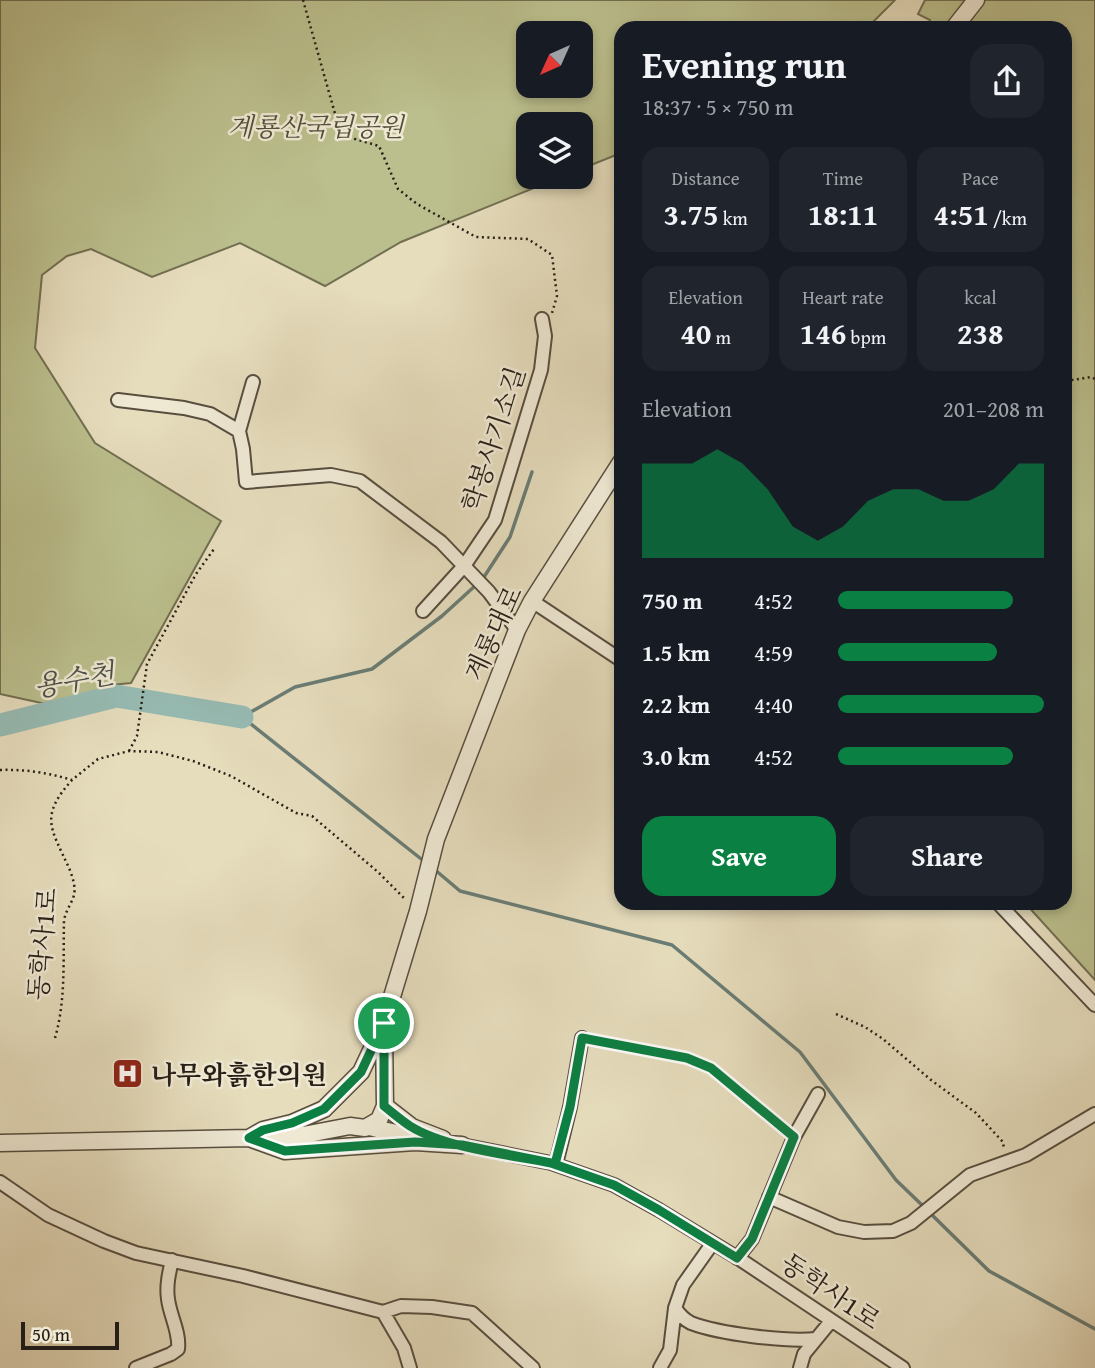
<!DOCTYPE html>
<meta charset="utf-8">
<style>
:root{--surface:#171b24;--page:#20242c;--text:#f1f3f6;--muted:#9ea1a6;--accent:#0b8043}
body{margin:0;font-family:"Gentium Book Plus","Noto Serif KR",serif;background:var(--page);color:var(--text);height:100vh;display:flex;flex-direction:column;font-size:26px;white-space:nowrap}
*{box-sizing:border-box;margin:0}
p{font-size:23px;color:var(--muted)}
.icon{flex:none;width:38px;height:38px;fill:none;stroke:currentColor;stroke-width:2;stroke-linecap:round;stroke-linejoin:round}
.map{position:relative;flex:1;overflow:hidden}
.drawer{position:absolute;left:614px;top:21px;width:458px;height:889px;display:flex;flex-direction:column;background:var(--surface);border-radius:21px;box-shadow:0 4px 10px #0003}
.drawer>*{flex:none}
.needle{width:46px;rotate:225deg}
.fabs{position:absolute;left:516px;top:21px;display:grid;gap:14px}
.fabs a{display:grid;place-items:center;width:77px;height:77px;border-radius:14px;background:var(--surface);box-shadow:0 4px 10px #0003;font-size:35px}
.scale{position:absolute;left:21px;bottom:18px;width:98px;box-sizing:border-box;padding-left:7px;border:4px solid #281f17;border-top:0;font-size:19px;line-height:24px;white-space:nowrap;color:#281f17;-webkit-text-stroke:5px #efe9d4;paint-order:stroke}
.pin{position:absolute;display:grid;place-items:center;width:60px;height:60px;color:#fff;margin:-30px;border:4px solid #fff;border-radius:50%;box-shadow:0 2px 7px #0007}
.round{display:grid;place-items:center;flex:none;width:74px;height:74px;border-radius:21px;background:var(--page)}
.summary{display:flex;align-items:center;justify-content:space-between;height:119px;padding:0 28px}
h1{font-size:38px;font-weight:700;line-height:52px}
.figures{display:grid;grid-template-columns:repeat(3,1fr);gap:10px;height:119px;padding:7px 28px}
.figures div{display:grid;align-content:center;border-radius:18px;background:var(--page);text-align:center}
.figures b{font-size:30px;font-weight:700}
.figures small{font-size:19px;font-weight:400}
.figures p{font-size:19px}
.chart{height:196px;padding:14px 28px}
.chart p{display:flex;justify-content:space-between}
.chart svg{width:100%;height:126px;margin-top:7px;fill:var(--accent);opacity:.7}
.cta{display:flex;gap:14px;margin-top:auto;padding:14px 28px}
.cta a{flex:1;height:80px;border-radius:21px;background:var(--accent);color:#fff;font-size:28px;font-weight:700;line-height:80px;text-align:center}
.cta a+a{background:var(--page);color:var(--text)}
ul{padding:0 28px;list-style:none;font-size:23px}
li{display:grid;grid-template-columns:112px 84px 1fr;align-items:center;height:52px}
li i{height:18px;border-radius:9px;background:var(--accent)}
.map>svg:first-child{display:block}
.green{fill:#bbbf8d;stroke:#726f52;stroke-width:2;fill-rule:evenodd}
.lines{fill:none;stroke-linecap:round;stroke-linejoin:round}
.stream{stroke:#6a7d75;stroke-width:3.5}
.river{stroke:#96bbb3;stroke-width:23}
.service-casing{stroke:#584e40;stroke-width:10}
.minor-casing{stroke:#584e40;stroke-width:16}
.tertiary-casing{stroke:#584e40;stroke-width:19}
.path{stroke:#281f17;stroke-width:2.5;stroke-dasharray:2 3.5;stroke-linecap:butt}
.service{stroke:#efe9d4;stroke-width:6}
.minor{stroke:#efe9d4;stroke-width:12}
.tertiary{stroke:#efe9d4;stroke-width:16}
.route-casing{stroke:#fff;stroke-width:14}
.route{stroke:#0b8043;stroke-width:9}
.labels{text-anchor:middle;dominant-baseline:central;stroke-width:5;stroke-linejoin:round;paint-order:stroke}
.park-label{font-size:26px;font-style:italic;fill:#544f3a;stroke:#efe9d4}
.street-label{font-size:26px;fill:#281f17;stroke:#efe9d4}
.poi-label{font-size:26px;font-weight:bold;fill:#281f17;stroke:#efe9d4;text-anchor:start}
.water-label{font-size:28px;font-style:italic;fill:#494e46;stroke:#efe9d4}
</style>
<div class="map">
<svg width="1095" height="1368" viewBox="0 0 1095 1368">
<rect width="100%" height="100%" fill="#e6ddbd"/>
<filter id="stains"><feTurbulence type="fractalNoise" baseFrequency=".00286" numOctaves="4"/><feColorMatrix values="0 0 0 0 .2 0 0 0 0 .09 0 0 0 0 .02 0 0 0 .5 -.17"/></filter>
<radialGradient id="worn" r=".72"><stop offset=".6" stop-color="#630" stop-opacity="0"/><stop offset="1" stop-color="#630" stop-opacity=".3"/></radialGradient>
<path class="green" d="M0 0H895L867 28H621V153L581 169V124H528V177H561L401 242 325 286 240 243 152 277 91 249 67 256 42 275 35 348 95 443 221 521 131 683 111 685 88 698 65 704H46L0 694ZM581 33V86H528V33Z
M925 0H1095V980L1025 903H1066V28H928L930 20 918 14Z"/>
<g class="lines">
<path class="stream" d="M482 580 510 537 532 472
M425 862 242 717 295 687 372 669 442 616 476 585
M434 869 460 891 672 945 800 1052 896 1180 924 1207
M930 1213 989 1271 1095 1329"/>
<path class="river" d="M0 725 116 696 242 717"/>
<defs>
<path id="service" d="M583 1038 686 1058 711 1068 794 1137"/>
<path id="minor" d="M253 382 239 431 243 449 246 482 331 475 360 481 441 542 489 592 517 630
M118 400 184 408 210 414 239 431
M532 601 621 660
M423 611 464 566 495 520 541 370 545 336 542 319
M998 903 1095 1005
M462 1145 551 1163 614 1185 659 1210 741 1260 903 1368
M556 1164 570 1107 582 1038
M0 1182 48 1215 104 1241 136 1253 243 1276 383 1312 401 1306 432 1307 472 1313 533 1368
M769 1197 838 1227 864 1232 893 1231 911 1223 970 1175 1026 1155 1095 1114
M737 1258 752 1239 794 1137 818 1094
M675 1308C679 1314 685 1320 691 1323 720 1334 786 1342 816 1339
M383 1312 404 1348 410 1368
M136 1368 171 1354 178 1349C180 1332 170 1316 168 1299 166 1286 169 1273 172 1260
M660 1368 670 1350 675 1308 683 1285 712 1244
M800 1368 804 1354 831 1321"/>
<path id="tertiary" d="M954 28 976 0
M385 1106 412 1127 443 1139
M369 1127 392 1132 413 1142
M249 1138 263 1130 292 1123 324 1109 361 1072 384 1023 418 911 436 839 517 630 532 601 621 462
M267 1142 350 1126 365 1128 379 1120 385 1106 384 1032
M0 1143 249 1138 285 1151 415 1142 462 1145"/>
</defs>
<use href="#service" class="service-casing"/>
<use href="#minor" class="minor-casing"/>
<use href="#tertiary" class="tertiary-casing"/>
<path class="path" d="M303 0 341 135 379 146 398 189 417 204 476 237 528 239 552 255 557 296 552 313
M1066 381 1091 377 1095 379
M129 751 137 736 147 664 196 574 214 549
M0 770C25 769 49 773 72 780L98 759 129 751 158 752 193 761 231 776 296 813 312 816 378 872 406 900
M836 1014 865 1027 883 1039 931 1080 976 1113 1003 1142 1004 1149
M55 1038C66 1000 63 959 64 920 66 910 72 903 74 895 76 887 72 875 69 868 51 828 39 817 72 780"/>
<use href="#service" class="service"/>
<use href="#minor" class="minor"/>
<use href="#tertiary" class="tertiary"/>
</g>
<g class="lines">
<defs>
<path id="route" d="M384 1023 361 1072 324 1109 292 1123 263 1130 249 1138 285 1151 415 1142 462 1145 551 1163 614 1185 659 1210 737 1258 752 1239 794 1137 711 1068 687 1058 582 1038 570 1107 555 1164 551 1163C510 1155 445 1148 410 1126 401 1120 393 1113 384 1106V1023"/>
</defs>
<use href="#route" class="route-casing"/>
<use href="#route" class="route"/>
</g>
<defs>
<symbol id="hospital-square" viewBox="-11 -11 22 22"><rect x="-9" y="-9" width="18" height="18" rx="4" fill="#8f2418" stroke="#efe9d4"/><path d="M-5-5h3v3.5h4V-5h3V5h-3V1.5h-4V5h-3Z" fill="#fff"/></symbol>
</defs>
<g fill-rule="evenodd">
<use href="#hospital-square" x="110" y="1056" width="35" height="35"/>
</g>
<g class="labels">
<g class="park-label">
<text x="316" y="126">계룡산국립공원</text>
</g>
<g class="street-label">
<text transform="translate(493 439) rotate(-72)">학봉사기소길</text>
<text transform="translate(493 633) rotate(-65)">계룡대로</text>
<text transform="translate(42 944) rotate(-85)">동학사1로</text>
<text transform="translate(831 1291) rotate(34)">동학사1로</text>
</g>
<g class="poi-label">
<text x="151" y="1074">나무와흙한의원</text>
</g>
<g class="water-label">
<text transform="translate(74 679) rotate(-10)">용수천</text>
</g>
</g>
<rect width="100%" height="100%" filter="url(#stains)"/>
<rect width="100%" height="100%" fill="url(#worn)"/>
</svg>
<div class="fabs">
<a><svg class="needle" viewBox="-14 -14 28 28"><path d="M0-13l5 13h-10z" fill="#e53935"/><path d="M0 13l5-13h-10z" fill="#9ea1a6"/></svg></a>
<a><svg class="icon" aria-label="layers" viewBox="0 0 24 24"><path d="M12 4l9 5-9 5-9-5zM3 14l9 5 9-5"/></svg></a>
</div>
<div class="scale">50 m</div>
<div class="pin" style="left:384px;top:1023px;background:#1e9e55"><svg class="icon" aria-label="arrive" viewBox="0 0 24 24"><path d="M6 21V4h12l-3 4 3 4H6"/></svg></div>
<section class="drawer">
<div class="summary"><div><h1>Evening run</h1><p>18:37 · 5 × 750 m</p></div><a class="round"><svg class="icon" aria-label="share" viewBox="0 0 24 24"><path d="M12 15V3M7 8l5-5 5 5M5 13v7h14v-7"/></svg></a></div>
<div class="figures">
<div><p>Distance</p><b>3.75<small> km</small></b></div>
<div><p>Time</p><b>18:11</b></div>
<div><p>Pace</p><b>4:51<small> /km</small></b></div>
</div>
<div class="figures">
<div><p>Elevation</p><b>40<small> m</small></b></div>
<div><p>Heart rate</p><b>146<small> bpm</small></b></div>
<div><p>kcal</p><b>238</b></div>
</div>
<div class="chart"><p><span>Elevation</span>201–208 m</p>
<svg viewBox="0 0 160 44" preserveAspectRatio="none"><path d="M0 44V11L10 11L20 11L30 6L40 11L50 20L60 33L70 38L80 33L90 24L100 20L110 20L120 24L130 24L140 20L150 11L160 11V44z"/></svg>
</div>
<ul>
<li><b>750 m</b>4:52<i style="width:85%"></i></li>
<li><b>1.5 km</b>4:59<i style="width:77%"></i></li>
<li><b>2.2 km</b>4:40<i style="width:100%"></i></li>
<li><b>3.0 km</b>4:52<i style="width:85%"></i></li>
</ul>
<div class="cta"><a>Save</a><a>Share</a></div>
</section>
</div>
